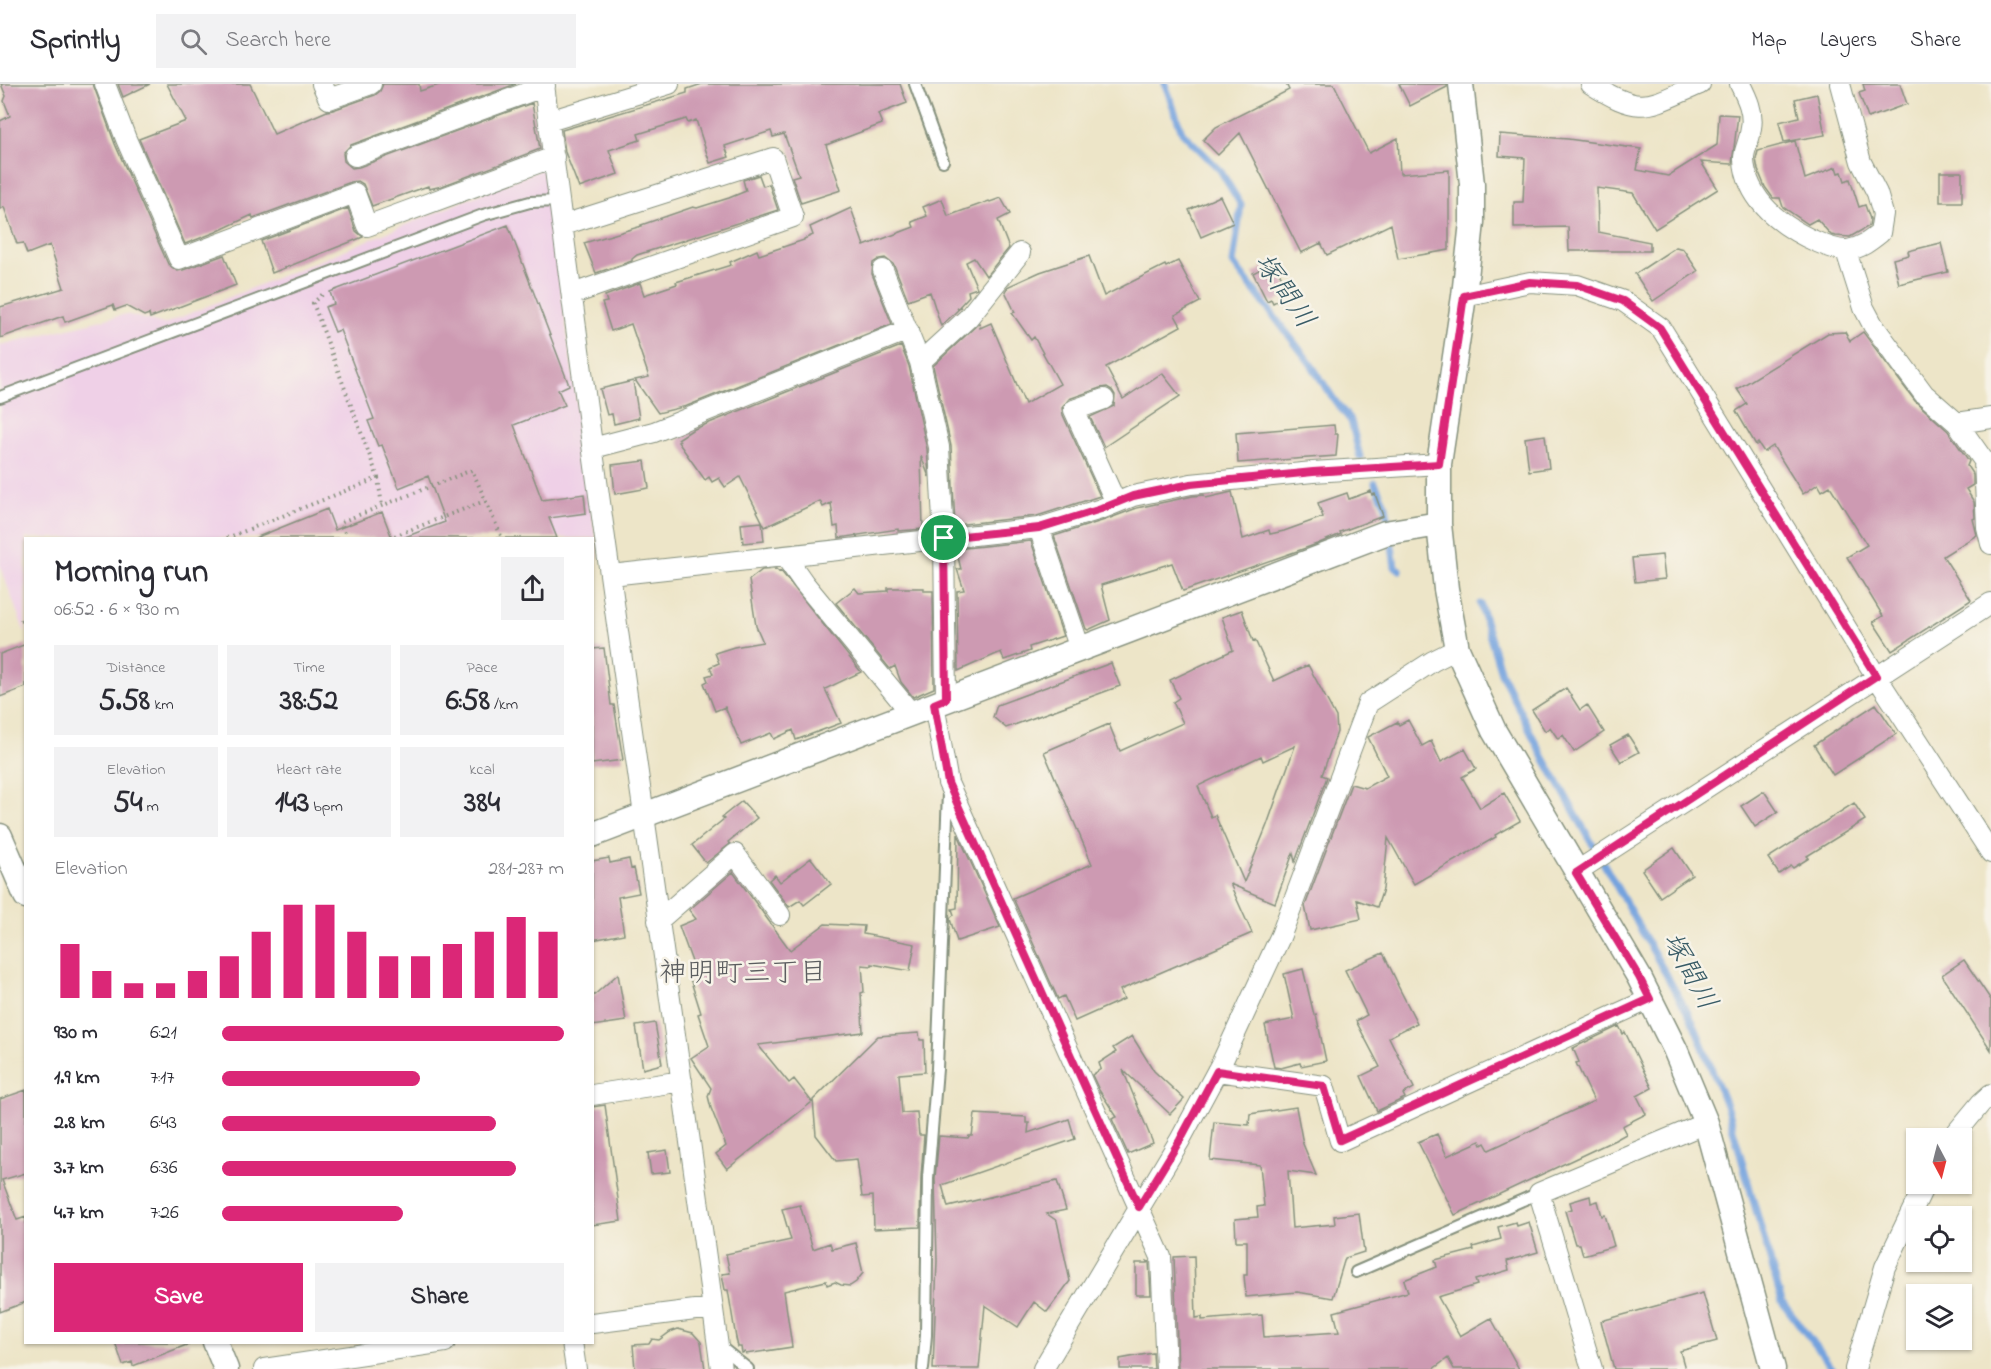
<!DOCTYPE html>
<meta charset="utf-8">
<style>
:root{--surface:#fff;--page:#f2f2f3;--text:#2b2b33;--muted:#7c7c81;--line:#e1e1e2;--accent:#db2777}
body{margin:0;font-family:"Indie Flower","Klee One",sans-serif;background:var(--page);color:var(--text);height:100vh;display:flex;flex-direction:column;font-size:22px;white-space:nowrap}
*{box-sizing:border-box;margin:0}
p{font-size:20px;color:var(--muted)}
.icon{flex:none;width:33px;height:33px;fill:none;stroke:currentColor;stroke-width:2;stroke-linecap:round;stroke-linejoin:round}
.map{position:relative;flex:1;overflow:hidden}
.side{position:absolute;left:24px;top:453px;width:570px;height:807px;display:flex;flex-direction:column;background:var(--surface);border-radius:0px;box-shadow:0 2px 4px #0004}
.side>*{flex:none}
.needle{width:39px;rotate:173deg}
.fabs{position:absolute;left:1906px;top:1044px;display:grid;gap:12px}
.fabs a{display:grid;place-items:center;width:66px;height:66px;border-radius:0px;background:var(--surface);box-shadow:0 2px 4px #0004;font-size:30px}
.pin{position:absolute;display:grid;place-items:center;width:51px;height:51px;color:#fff;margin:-26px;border:3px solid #fff;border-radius:50%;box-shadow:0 2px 6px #0007}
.round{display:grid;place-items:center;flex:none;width:63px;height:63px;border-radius:0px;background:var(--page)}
.headline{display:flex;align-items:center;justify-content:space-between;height:102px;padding:0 30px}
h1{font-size:33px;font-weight:800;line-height:45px}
.figures{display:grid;grid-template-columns:repeat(3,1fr);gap:9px;height:102px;padding:6px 30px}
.figures div{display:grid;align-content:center;border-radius:0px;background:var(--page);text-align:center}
.figures b{font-size:30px;font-weight:800}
.figures small{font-size:16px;font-weight:400}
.figures p{font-size:16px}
.chart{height:168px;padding:12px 30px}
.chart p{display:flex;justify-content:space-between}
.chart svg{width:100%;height:108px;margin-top:6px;stroke:var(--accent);stroke-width:6}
.button{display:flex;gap:12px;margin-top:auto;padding:12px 30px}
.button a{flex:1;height:69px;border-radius:0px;background:var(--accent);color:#fff;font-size:24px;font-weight:800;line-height:69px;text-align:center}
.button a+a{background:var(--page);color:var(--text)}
ul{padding:0 30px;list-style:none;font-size:20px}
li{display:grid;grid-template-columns:96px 72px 1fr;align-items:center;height:45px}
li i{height:15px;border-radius:8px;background:var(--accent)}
header{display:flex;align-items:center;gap:36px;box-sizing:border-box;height:84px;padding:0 30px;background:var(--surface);border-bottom:2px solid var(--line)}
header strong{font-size:28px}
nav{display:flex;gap:33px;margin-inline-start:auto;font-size:21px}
.search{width:420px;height:54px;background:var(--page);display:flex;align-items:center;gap:15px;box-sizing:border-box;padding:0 21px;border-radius:0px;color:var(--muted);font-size:22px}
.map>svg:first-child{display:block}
.built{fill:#efd0e7}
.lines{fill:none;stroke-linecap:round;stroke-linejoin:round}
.stream{stroke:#74a3de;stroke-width:7}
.building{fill:#cd9ab2;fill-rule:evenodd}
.service-casing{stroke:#86917e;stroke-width:14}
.minor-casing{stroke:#86917e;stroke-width:22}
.tertiary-casing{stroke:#86917e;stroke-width:27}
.path{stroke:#86917e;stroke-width:4;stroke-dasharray:1.5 4.5;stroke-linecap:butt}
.service{stroke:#fff;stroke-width:10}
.minor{stroke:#fff;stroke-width:20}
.tertiary{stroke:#fff;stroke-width:24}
.route-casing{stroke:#fff;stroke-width:12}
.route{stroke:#db2777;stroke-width:8}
.labels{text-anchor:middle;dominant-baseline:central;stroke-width:5;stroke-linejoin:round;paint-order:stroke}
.water-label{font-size:28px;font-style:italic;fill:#395c67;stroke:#f7f3e8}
.neighbourhood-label{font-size:28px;fill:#5c5e60;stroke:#f7f3e8}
</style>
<header>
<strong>Sprintly</strong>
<div class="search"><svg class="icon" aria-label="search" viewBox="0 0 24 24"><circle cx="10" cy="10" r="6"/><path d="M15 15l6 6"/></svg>Search here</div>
<nav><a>Map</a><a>Layers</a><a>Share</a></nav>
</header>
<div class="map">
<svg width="1991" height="1285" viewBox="0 0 1991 1285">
<rect width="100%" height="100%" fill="#f7f3e8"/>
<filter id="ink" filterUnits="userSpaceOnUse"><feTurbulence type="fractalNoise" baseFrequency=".0167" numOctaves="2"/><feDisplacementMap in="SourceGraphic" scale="12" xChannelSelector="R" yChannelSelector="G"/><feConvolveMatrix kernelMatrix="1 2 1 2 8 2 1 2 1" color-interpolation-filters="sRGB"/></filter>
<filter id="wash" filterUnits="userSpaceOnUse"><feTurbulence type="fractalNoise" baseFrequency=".008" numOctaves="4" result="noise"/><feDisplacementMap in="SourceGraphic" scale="24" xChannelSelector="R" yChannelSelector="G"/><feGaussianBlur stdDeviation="1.35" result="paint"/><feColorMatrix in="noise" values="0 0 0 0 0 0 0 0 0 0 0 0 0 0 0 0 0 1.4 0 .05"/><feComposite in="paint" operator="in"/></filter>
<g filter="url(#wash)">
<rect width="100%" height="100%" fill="#ede5c8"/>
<path class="built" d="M544 84 598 473 593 476 592 454H26L25 549 0 482V261L126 230 164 240Z"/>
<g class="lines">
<path class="stream" d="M1165 0 1182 48 1220 86 1241 121 1233 179 1310 279 1335 317 1351 337 1360 373
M1375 399 1386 422 1395 483 1400 486
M1480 520 1501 589 1539 665 1694 940 1727 1024 1782 1218 1833 1285"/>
</g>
<g id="blocks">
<path class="building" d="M1 0H93L115 60 168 180 177 187 183 186 224 171 236 201 150 234 149 230 144 232 126 222 115 226 113 221 65 238 63 232 0 254V223L64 204 50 161 27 170 23 159 17 160 4 123 0 125V37L10 32 4 17 6 12Z
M118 0H150L123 13Z
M167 0H250L274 50 327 27 333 26 375 11 380 7 383 0H419L420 7 442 0H516L351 61 343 69 344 77 352 84 359 83 532 19 540 65 442 102 429 105 428 102 372 122 363 100 358 97 351 98 253 134 252 131 216 148 185 160 139 55 186 37Z
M702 0H900L907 19 878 30 882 40 826 61 841 106 801 119 792 93 799 91 784 50 773 53 771 47 725 62 729 73 710 79 696 36 688 39 686 35 638 50 640 56 609 66 618 90 579 104 565 68 562 46 687 9V5Z
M1286 0H1334L1369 69 1398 54 1400 90 1449 86V166L1398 175 1391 140 1327 171 1321 159 1301 169 1240 49 1218 71 1203 56 1216 43 1289 6Z
M1399 0H1447V3L1410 22Z
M1863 0H1900L1907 20 1868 34 1859 9 1865 7Z
M1817 10 1825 51 1784 58 1779 38 1799 33 1795 15Z
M1719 30 1738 31 1732 80 1701 78 1718 105 1655 145 1633 109 1597 104 1598 148 1650 158V167H1569L1568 143 1514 144V118H1523L1525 74 1499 72 1500 50 1568 55 1641 65 1637 86 1668 92 1717 61Z
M1795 57 1805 95 1836 83 1838 89 1842 88 1845 97 1850 95 1859 123 1865 121 1870 135 1869 142 1850 153 1836 152 1831 151 1817 135 1808 140 1783 123 1780 114H1773L1765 103 1758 86 1756 75 1758 67Z
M1940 88H1962V118H1940Z
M759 91 763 102 769 100 778 126 637 171 632 175V177L596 189 584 159 642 142 641 141 693 123 697 124 729 114 746 107 743 96Z
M1220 112 1233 139 1201 153 1189 126Z
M1001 114 1010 130 998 136 1009 164 986 192 974 174 966 178 977 204 968 207 969 212 957 225 961 223 941 242 930 208 908 216 894 181 885 174 879 175 873 179 872 190 892 240 687 322 658 329 635 296 649 293 631 240 611 247 604 225 602 219 607 218 605 212 640 199 644 211 677 200 676 198 731 181 730 178 757 166 759 171 804 156V155L813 151 810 143 851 124 864 162 914 143 912 138 927 132 923 123 942 115 948 132 989 117 990 118Z
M348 124 356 147 363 153 272 189 261 157Z
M508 141 569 301 558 306 565 321 514 341 542 416 584 410 586 429 549 434 557 454H405V453L445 438 428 392 399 404 382 361 378 362 368 337 374 335 340 246 335 248 325 223 334 220 330 208Z
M1941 159 1948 188 1899 200 1893 175 1909 171 1908 167Z
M1676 163 1683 165 1698 187 1653 217 1635 190Z
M1089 172 1104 212 1165 181 1166 183 1178 177 1200 218 1175 231 1181 242 1106 283 1123 315 1162 289 1180 312 1104 363 1090 333 1114 322 1115 311 1112 306 1107 303 1100 304 1069 315 1062 324 1063 331 1100 412 1037 432 955 441 951 362 933 282 979 239 980 244 991 239 1025 320 1060 300 1034 253 1031 256 1012 229 1015 228 1005 207 1009 202 1040 188Z
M1274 178 1290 210 1273 219 1271 215 1267 217 1253 189Z
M1845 248 1850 257 1863 248 1915 317 1948 347 1969 377 1967 382 1973 391V401L1966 405 1974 418 1975 434 1973 435 1977 451 1943 472 1971 516 1892 567 1873 538 1883 532 1847 473 1867 461 1830 402 1822 407 1818 400 1803 410 1773 362 1764 368 1758 359 1756 361 1736 327 1747 320 1737 305 1828 249Z
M901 262 909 282 927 365 929 393 921 372 923 445 898 447V445L839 454 838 442 834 443 831 419 823 423 820 417 765 443 740 393 725 403 719 394 712 398 709 393 705 396 678 358 680 357 678 355 692 346Z
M633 297 639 334 614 340 612 330 607 331 600 305Z
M1334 341 1335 350H1338L1336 372 1238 379 1236 349Z
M1545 351 1549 384 1529 387 1525 354Z
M645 377 649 404 615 410 612 381Z
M1371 407 1372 411 1375 410 1383 432 1340 448 1341 450 1317 460 1183 507 1172 479 1101 501 1110 536 1088 546 1086 545 1054 452 1105 436 1137 424 1193 412 1204 411 1206 414 1232 408 1243 455 1269 446 1270 450 1284 447 1323 433 1318 419 1347 409 1349 415Z
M327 425 335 446 382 428 392 454H255Z
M762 438 764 457 743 459 741 440Z
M1031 457 1063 552 1029 563 1030 567 1004 576 1001 568 958 587 957 507 964 506 957 485H961L956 465Z
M1662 471 1665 495 1635 498 1632 474Z
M776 485 779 488 781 487 861 588 825 605 841 639 796 656 793 646 774 655 771 649 741 661 725 623 715 627 704 599 708 597 706 592 713 590 710 583 719 579 715 569 734 563 763 558 756 542 749 496 762 486Z
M855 504 859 509 888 507V504H924V507H933L934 604 913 613 901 598 895 582 890 585 836 519Z
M1242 526 1253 557 1255 556 1274 597 1308 581 1336 633 1337 648 1322 691 1327 693 1295 778 1293 769 1275 819 1230 800 1252 849 1120 906 1124 915 1075 937 1064 912 1058 915 1013 814 1092 780 1044 668 1109 640 1120 667 1183 639 1173 618 1179 614 1170 596 1233 566 1222 533ZM1295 662 1267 741 1244 798 1215 731 1211 733 1198 702 1261 672 1263 677Z
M26 560V603L0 613V570Z
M604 564 611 621H614L623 676 592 680V565Z
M1111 579 1120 602 1006 644 993 633 997 621Z
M1566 604 1580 626 1587 621 1604 648 1574 668 1563 651 1558 655 1550 643 1545 647 1532 626Z
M1876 620 1896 650 1833 691 1814 661Z
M1408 636 1422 662 1431 657 1441 678 1465 665 1476 685 1462 693 1480 724 1504 709 1520 737 1495 751 1496 753 1414 800 1388 754 1383 805 1377 823 1357 816 1361 835 1310 846 1305 822 1351 700 1365 704 1387 692 1368 653 1397 638 1399 641Z
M1628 651 1639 668 1621 678 1610 661Z
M1764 707 1778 728 1755 743 1741 722Z
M742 717 757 734 728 758 730 760 706 779 692 761 724 735 722 733Z
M1854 719 1865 736 1807 772 1809 774 1793 784 1791 782 1779 790 1768 774Z
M958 750 1000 843 957 857 950 835 951 833 954 831 952 825 957 824Z
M1674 764 1692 791 1660 813 1642 786Z
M609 774 610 779 629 775 631 785 634 784 639 809 618 813 624 850 592 856V777Z
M811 774 831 800 804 821 800 816 789 823 769 796 775 791 780 798Z
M733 788 790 866 825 840 864 842 863 850 915 860 910 887 872 880V882L862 881 864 908 861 909 863 948 758 961 789 999 794 995 812 1018 727 1085 716 1070 726 1062 711 1024 708 1012 711 1004 691 974 709 962 698 930 701 929 688 888 695 886 679 842 696 835 689 826Z
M1383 869 1398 900H1397L1417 939 1389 953 1414 1004 1403 1010 1405 1014 1377 1027 1361 992 1380 983 1356 937 1367 931 1345 886Z
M1964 876 1991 916V966L1942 891Z
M1303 885 1314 931 1316 930 1326 977 1301 982 1300 979 1281 984 1274 983 1265 941 1294 935 1284 890Z
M618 890 626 937 592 942V913Z
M655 939 662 980 643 985 636 942Z
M1619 942 1623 950 1625 948 1652 1004 1637 1012 1646 1030 1622 1042 1626 1050 1615 1056 1455 1131 1418 1058 1437 1050 1447 1072 1480 1057 1482 1061 1485 1059 1489 1066 1594 1017 1576 979 1579 978 1573 964Z
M919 949 920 956H924L925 988 899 990 902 1029 917 1028 919 1051H924L921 1093 920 1143 874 1145 873 1112 862 1113 857 1075 836 1077 816 1051 813 1016 878 952Z
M1132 952 1154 987 1184 1015 1170 1030 1123 986 1153 1059 1128 1070 1112 1035 1117 1033 1099 1006 1092 991 1101 985 1099 979 1116 968 1113 964Z
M26 1006V1089L2 1096 17 1136 26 1133V1218L0 1228V1015Z
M605 1021 621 1137 592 1141V1023Z
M1296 1023 1303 1060 1316 1091 1288 1087 1292 1144 1335 1140 1334 1132 1359 1129 1364 1168 1345 1174 1333 1214 1297 1208 1246 1213 1244 1191H1247V1157H1236L1235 1135 1258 1133 1257 1123 1264 1122 1260 1081 1210 1076 1214 1038 1249 1041 1250 1030Z
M975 1030 1026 1033V1039H1029L1028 1049 1069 1035 1075 1055 942 1101 948 1123 1057 1097 1066 1126 1047 1130 1057 1137 1070 1197 1047 1228 1034 1218 1018 1243 985 1221 979 1285H933L937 1177 935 1094 939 1052 968 1054 969 1052H972Z
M667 1066 670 1088 651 1090 648 1069Z
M1590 1112 1591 1119 1598 1117 1602 1132 1605 1131 1614 1162 1583 1171 1580 1160H1575L1565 1127 1572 1125 1570 1118Z
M800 1121 813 1165 830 1159 832 1165 856 1159 863 1189 856 1198 850 1202 841 1201 835 1198 827 1201 826 1197 784 1207 792 1263 746 1270 745 1268 742 1269 741 1263H738L736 1254 728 1206H725L722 1190 730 1189 726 1170 791 1156 782 1125Z
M1516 1138 1517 1142 1529 1138 1538 1168 1507 1177 1509 1186 1475 1196 1477 1201 1438 1213 1460 1252 1491 1234 1519 1285H1454L1448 1274 1433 1285H1178L1174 1173 1194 1172 1196 1234 1202 1233V1236L1262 1231 1264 1253 1339 1248 1334 1228 1408 1208 1404 1196 1437 1183 1435 1176 1474 1166 1473 1163 1501 1155 1498 1143Z
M1147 1177 1149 1178 1151 1211H1136V1179H1147Z
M1703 1209 1717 1257 1680 1267 1685 1285H1614L1601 1237Z
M678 1245 693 1249 701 1258 705 1285H635L633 1261 649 1260 652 1255 659 1256 670 1248Z
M115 1258H188L189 1260 133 1282 132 1278 123 1281Z
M1153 1269 1154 1285H1120V1275Z"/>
</g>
</g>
<g filter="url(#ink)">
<use href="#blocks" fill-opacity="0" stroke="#86917e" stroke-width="1.5"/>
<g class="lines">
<defs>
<path id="service" d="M915 0 943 77
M0 313 483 131 530 118 560 117
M1356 1188 1539 1109
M718 1261 748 1285
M923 1285 926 1251 928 1094 937 985 948 709"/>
<path id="minor" d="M105 0 126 55 179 175 355 109 367 142 554 73
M322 0 329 15 371 0
M544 0C598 429 664 856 721 1285
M1591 0C1643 33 1648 22 1700 0
M1740 0C1747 14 1754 28 1751 44 1749 65 1740 65 1746 89 1755 123 1787 145 1817 158 1826 162 1838 167 1848 166 1861 164 1870 157 1880 149L1883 130 1877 109 1861 78 1840 0
M549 37 669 0
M355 72 545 2
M563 141 773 74 793 133 573 210
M1846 167 1864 224 1873 241 1924 310 1957 339 1984 377 1987 443 1991 460
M883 186 920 278 939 363 944 455 946 615
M1464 212 1530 198 1577 201 1623 217 1661 244 1876 592 1991 769
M920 278 968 234 1020 169
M1104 315 1074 326 1116 419
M1957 339 1991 334
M593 364 654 348 908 246
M1039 444 1080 565
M785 472 804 499 911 629
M611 491 1039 444 1101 425 1133 412 1191 400 1313 388 1439 380
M934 620 948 699 1161 1173 1166 1285
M1576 788 1991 519
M658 837 735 770 780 831
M1217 987 1324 1002 1340 1057 1650 915
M592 1011 682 997
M1952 1054 1981 1019 1991 1010
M592 1239 711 1224
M572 1258 576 1285
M264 1285 445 1258
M1043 1285 1180 1056 1222 978 1281 851 1368 619 1433 577 1457 565
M1592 1285 1539 1109 1706 1039
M1855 1285 1885 1183 1925 1100"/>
<path id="tertiary" d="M1461 0 1472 100V138L1464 212 1439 380V440L1446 505 1457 565 1494 647 1639 893 1675 965 1706 1039 1773 1285
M592 751 1385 449 1439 440
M0 752 26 812
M215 1258 226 1285"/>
</defs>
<use href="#service" class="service-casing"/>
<use href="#minor" class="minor-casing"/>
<use href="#tertiary" class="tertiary-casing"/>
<path class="path" d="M378 394 382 422
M227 454 378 394 313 219 324 209
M347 454 341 438 472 386 502 454
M389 454 485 417
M20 537 26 535"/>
<use href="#service" class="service"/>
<use href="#minor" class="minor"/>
<use href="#tertiary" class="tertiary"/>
</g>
</g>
<g class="lines" filter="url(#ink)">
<defs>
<path id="route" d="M1530 198 1577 201 1623 217 1660 244 1876 592 1576 789 1639 893 1650 915 1340 1056 1324 1002 1217 987 1180 1056 1139 1123 948 699 934 620 946 615 944 454 1039 444 1101 425 1133 412 1191 400 1313 388 1439 380 1464 212Z"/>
</defs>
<use href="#route" class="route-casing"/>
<use href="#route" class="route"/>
</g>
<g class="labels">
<g class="water-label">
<text transform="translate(1283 208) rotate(55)">塚間川</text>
<text transform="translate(1688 888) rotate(61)">塚間川</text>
</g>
<g class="neighbourhood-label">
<text x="743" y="890">神明町三丁目</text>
</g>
</g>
</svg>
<div class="fabs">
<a><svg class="needle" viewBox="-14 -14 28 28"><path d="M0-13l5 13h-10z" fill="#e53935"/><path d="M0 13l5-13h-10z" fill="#7c7c81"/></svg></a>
<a><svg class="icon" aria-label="locate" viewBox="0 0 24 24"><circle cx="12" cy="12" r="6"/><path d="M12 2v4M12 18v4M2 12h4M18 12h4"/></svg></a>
<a><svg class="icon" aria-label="layers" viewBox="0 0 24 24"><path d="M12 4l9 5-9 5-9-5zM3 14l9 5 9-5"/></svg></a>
</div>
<div class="pin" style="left:944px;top:454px;background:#1e9e55"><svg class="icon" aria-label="arrive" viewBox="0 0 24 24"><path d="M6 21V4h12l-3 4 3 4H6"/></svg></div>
<section class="side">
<div class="headline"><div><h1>Morning run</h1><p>06:52 · 6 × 930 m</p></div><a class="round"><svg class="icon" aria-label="share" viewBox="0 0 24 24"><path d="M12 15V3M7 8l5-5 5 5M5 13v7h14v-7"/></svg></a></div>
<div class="figures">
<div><p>Distance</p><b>5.58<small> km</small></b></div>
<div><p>Time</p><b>38:52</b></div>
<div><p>Pace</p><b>6:58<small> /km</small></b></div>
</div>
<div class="figures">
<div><p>Elevation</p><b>54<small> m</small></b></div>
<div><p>Heart rate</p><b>143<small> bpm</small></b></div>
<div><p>kcal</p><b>384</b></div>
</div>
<div class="chart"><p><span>Elevation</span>281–287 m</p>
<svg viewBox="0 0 160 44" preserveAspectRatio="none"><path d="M5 44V22M15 44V33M25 44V38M35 44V38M45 44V33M55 44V27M65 44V17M75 44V6M85 44V6M95 44V17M105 44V27M115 44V27M125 44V22M135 44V17M145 44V11M155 44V17"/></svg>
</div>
<ul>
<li><b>930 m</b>6:21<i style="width:100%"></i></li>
<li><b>1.9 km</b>7:17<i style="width:58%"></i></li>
<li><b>2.8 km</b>6:43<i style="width:80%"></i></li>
<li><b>3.7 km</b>6:36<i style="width:86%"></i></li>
<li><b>4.7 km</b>7:26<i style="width:53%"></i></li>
</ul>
<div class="button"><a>Save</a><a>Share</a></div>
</section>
</div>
